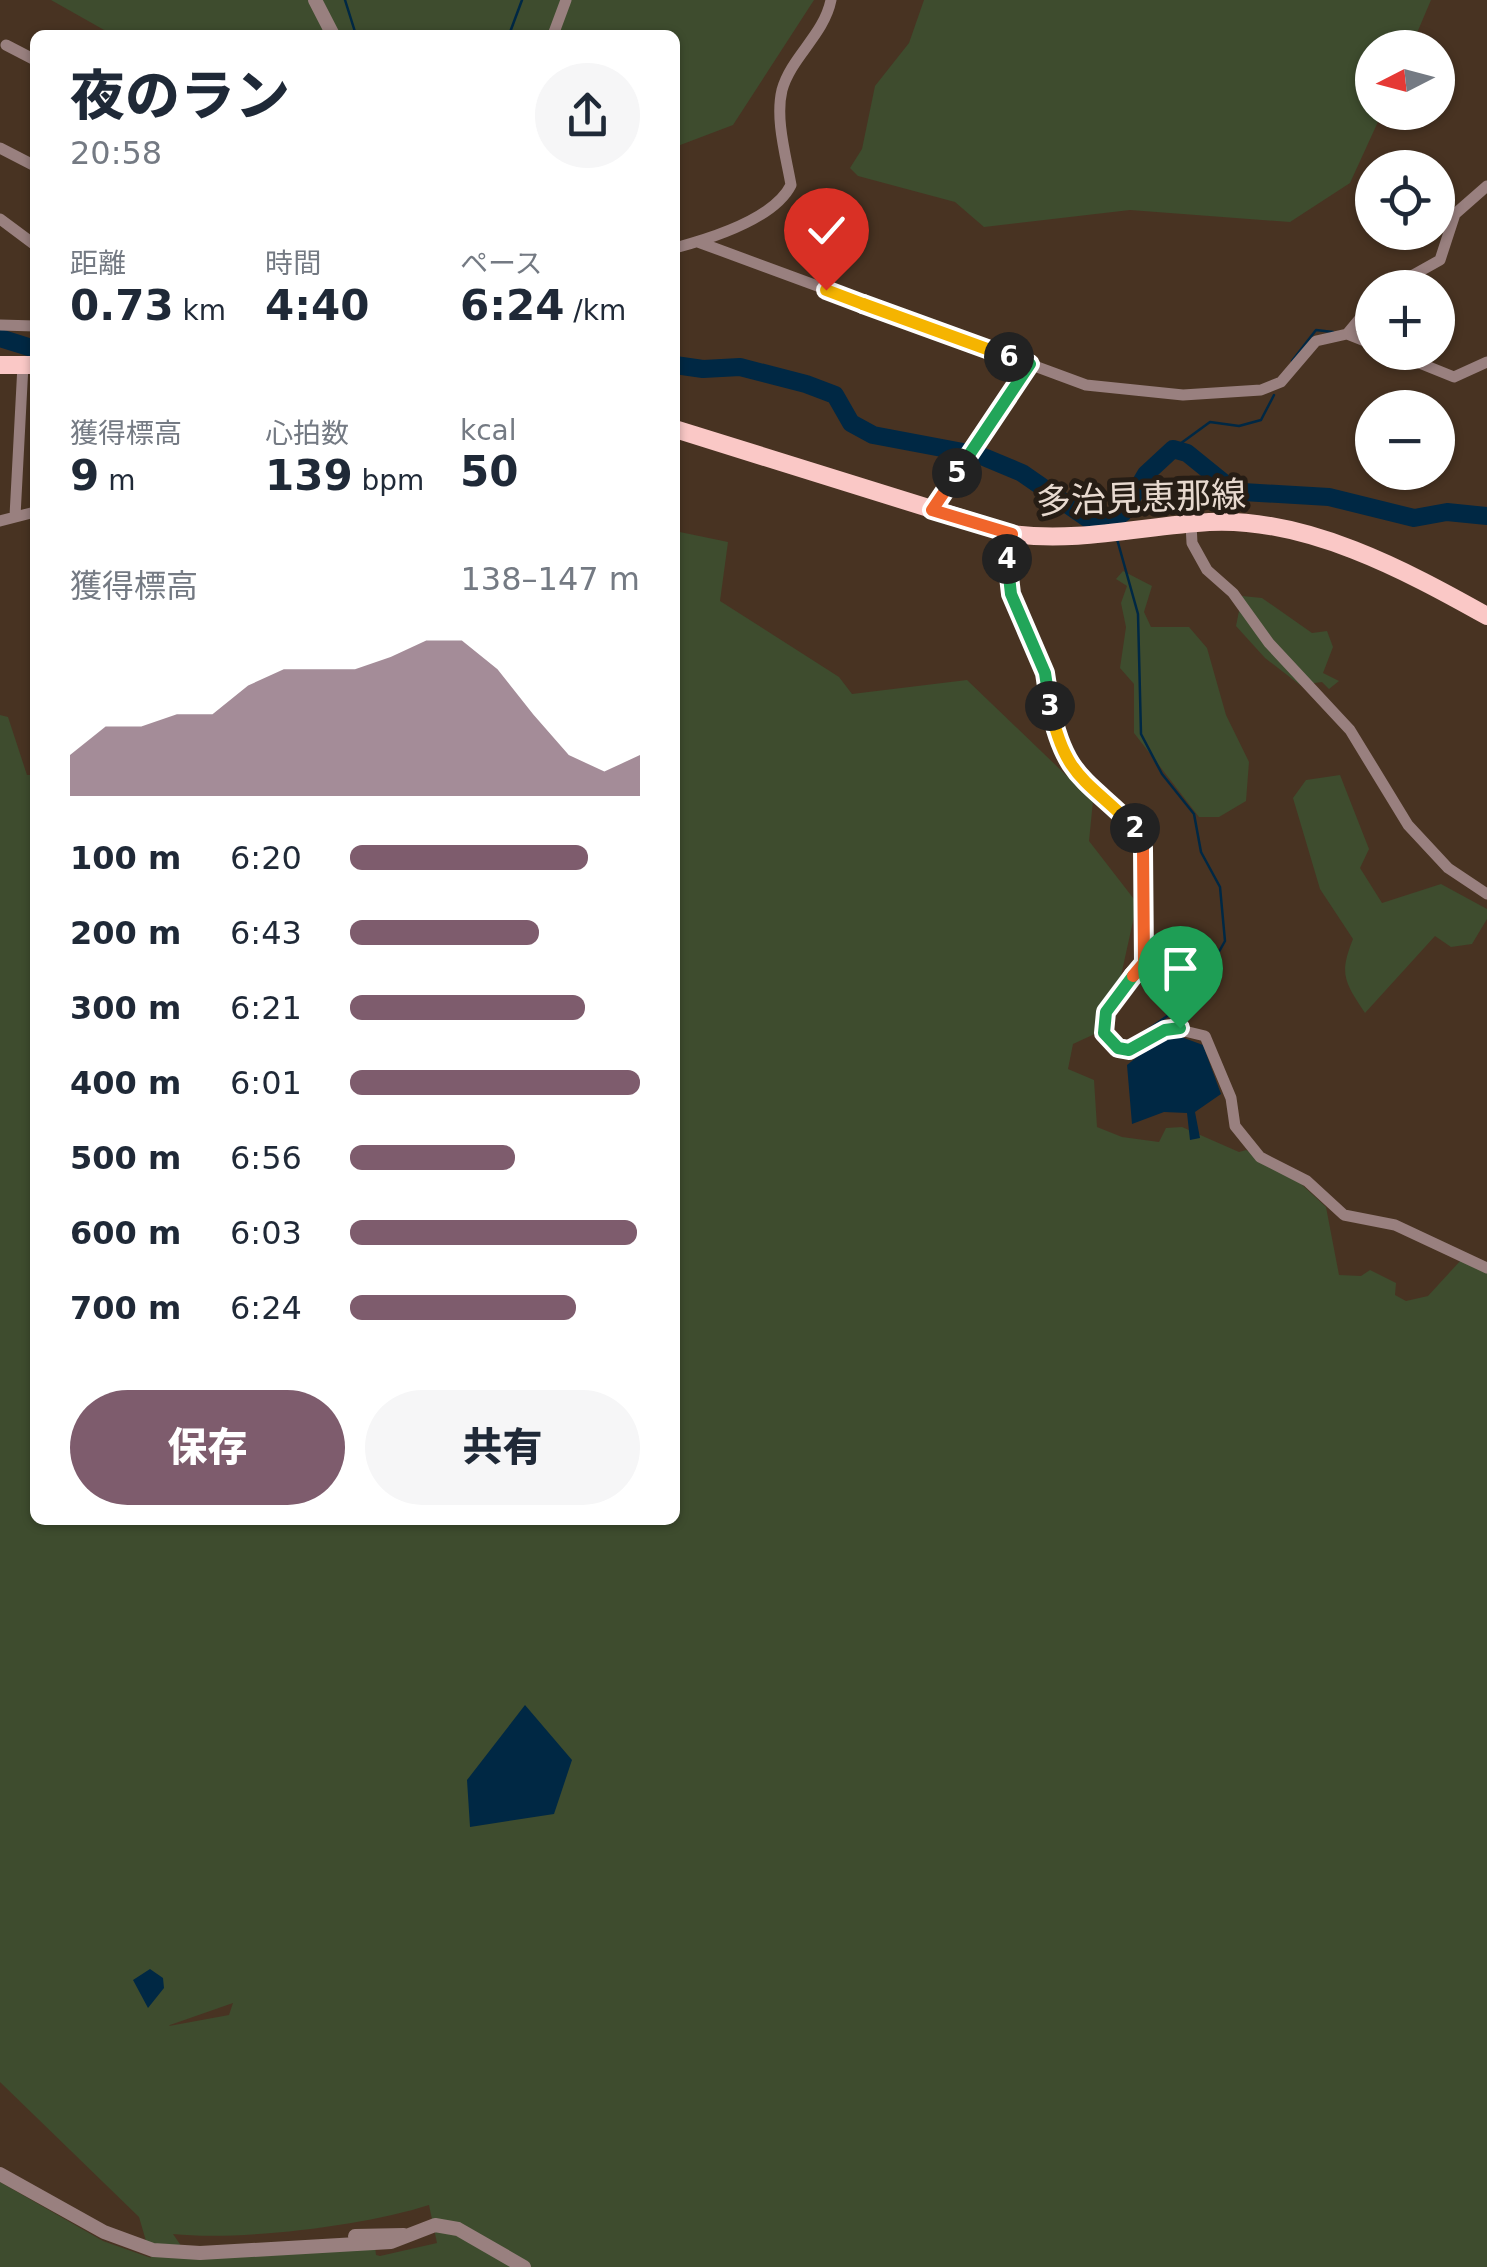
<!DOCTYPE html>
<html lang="ja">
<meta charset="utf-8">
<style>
:root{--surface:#fff;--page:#f6f6f7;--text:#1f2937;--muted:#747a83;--accent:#7e5c6d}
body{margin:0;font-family:"DejaVu Sans","Noto Sans JP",sans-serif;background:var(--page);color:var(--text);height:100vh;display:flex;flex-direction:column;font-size:38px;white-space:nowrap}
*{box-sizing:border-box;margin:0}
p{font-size:32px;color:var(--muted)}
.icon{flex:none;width:55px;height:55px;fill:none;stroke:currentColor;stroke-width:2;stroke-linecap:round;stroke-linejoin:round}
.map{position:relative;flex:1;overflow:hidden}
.drawer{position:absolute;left:30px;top:30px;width:650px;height:1495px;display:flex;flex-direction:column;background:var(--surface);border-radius:15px;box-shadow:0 2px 8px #0004}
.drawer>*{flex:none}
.needle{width:65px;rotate:264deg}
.fabs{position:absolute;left:1355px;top:30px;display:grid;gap:20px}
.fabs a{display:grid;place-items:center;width:100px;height:100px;border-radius:50%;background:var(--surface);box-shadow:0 2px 8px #0004;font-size:50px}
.pin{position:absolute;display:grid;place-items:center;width:85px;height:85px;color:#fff;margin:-102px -42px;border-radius:50% 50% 50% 0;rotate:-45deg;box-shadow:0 0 10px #0007}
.pin .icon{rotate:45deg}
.km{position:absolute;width:50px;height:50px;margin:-25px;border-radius:50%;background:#222;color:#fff;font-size:28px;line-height:50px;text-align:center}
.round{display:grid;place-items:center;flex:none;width:105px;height:105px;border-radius:52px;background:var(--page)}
.summary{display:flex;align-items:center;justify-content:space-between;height:170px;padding:0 40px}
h1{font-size:55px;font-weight:800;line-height:75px}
.figures{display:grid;grid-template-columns:repeat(3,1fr);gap:15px;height:170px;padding:10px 40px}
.figures div{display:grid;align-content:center}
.figures b{font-size:42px;font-weight:800}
.figures small{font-size:28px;font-weight:400}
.figures p{font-size:28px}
.chart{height:280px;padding:20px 40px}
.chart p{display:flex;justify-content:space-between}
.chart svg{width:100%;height:180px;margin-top:10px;fill:var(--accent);opacity:.7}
.button{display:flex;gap:20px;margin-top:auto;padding:20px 40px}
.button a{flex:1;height:115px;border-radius:60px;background:var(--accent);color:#fff;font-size:40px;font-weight:800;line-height:115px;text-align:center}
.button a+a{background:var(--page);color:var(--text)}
ul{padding:0 40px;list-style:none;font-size:32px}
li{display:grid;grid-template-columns:160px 120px 1fr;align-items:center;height:75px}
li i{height:25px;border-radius:12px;background:var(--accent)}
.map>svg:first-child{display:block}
.green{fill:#3e4c2e;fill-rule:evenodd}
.water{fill:#002844}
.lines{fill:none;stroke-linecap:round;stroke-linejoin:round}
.stream{stroke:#002844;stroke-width:2.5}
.river{stroke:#002844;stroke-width:18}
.minor{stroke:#99807f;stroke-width:11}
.tertiary{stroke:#99807f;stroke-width:14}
.primary{stroke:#fac8c6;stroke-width:18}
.split-1-casing{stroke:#fff;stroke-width:20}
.split-2-casing{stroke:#fff;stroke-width:20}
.split-3-casing{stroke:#fff;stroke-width:20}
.split-4-casing{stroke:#fff;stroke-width:20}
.split-5-casing{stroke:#fff;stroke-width:20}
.split-6-casing{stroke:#fff;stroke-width:20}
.split-7-casing{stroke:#fff;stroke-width:20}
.split-8-casing{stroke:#fff;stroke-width:20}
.split-1{stroke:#22a559;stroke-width:12}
.split-2{stroke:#f0652b;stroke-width:12}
.split-3{stroke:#f5b400;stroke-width:12}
.split-4{stroke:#22a559;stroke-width:12}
.split-5{stroke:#f0652b;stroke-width:12}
.split-6{stroke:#22a559;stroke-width:12}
.split-7{stroke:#f5b400;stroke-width:12}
.split-8{stroke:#f5b400;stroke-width:12}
.labels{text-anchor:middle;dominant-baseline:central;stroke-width:10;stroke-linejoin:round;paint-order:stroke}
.street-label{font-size:35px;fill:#e7d9cf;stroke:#261d15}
</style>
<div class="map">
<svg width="1487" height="2267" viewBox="0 0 1487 2267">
<rect width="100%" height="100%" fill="#483322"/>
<path class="green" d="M51 0H814L733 125 675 147V35H113Z
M924 0H1431L1411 47 1372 48V112L1382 113 1350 183 1290 222 1130 210 984 227 955 202 858 176 850 168 862 149 875 86 909 43Z
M675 531 728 542 720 601 839 677 852 694 967 680 1093 801 1089 841 1137 903 1113 1012 1099 1032 1073 1044 1068 1069 1094 1080 1097 1127 1122 1137 1159 1142 1166 1128 1182 1127 1239 1152 1246 1150 1299 1182 1326 1207 1339 1275 1361 1276 1370 1270 1396 1283 1395 1295 1406 1301 1428 1296 1461 1260 1487 1271V2267H0V2182L103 2241 151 2258 139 2217 0 2082V715L8 717 27 775H35V1520H675ZM233 2003 229 2015 169 2026 170 2025ZM429 2205 437 2243 380 2256 376 2255 375 2246 190 2259 173 2234C241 2241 364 2226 429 2205Z
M1123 571 1152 586 1144 612 1151 627H1189L1207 648 1226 715 1249 762 1246 801 1219 817H1199L1134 733V684L1120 668 1126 627 1121 603 1127 586 1116 579Z
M1242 596 1262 598 1312 633 1327 631 1333 647 1323 673 1339 681 1329 689 1322 682 1300 685 1265 658 1236 626Z
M1340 775 1369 849 1360 868 1382 903 1441 884 1487 909V919L1472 944 1451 947 1435 936 1365 1013C1344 981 1339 974 1353 939L1320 889 1293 798 1306 780Z"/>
<path class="water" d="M1176 1035 1203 1045 1221 1094 1195 1112 1200 1138 1190 1140 1187 1113 1164 1112 1132 1124 1127 1065 1147 1049 1146 1045Z
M525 1705 572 1760 554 1814 470 1827 467 1780Z
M150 1969 163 1978 164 1988 148 2008 133 1980Z"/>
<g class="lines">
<path class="stream" d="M345 0 356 35
M509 35 522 0
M1292 361 1316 330 1333 332
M1173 449 1210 422 1239 426 1261 420 1274 395
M1117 539 1138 614 1141 734 1162 774 1194 814 1201 852 1220 887 1225 941 1193 998 1143 1033 1145 1039"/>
<path class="river" d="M0 338 35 349
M675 365 703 369 740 367 806 384 835 395 851 423 873 435 979 455 1022 473 1087 518 1113 520 1123 513 1146 474 1173 449 1187 453 1229 487 1243 492 1329 497 1414 518 1447 512 1487 516"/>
<path class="minor" d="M553 35 566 0
M6 45 35 60
M0 148 35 166
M0 219 35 245
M698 242 1086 385 1183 395 1261 390 1281 382 1316 341 1347 334 1372 344
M675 248C709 239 774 219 791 185 786 156 775 119 782 90 791 57 824 35 831 0
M1390 288 1440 260 1455 214 1487 186
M0 325 35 326
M1347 334 1372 304
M1392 352 1454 377 1487 362
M932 510 1030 364
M15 516 23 365
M0 521 35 512
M1191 524 1192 543 1207 570 1233 593 1269 643 1350 730 1408 825 1448 868 1487 894
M1012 534C998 603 1031 616 1045 674 1051 701 1050 733 1064 758 1083 790 1116 808 1141 835L1144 963 1106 1012 1104 1033 1119 1048 1129 1051 1172 1028 1205 1036 1231 1098 1235 1126 1260 1157 1307 1181 1344 1215 1395 1225 1487 1268"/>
<path class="tertiary" d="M315 0 333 35
M0 2174 104 2232 153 2250 200 2253 391 2242 435 2225 458 2229 524 2267
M355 2236 404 2235"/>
<path class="primary" d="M0 365H35
M675 429 1012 534C1078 543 1143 526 1209 522 1306 517 1405 570 1487 616"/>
</g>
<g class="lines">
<defs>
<path id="split-1" d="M1133 976 1106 1012 1104 1033 1118 1048 1129 1050 1165 1030 1180 1028"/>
<path id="split-2" d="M1133 976 1144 963 1143 848 1135 828"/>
<path id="split-3" d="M1050 706C1065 779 1087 779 1135 828"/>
<path id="split-4" d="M1007 559 1011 594 1045 673 1050 706"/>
<path id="split-5" d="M957 473 932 510 1012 534 1007 559"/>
<path id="split-6" d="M957 473 1030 364 1009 357"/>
<path id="split-7" d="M863 304 1009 357"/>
<path id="split-8" d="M826 290 863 304"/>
</defs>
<use href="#split-1" class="split-1-casing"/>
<use href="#split-2" class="split-2-casing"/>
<use href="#split-3" class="split-3-casing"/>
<use href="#split-4" class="split-4-casing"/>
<use href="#split-5" class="split-5-casing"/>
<use href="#split-6" class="split-6-casing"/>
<use href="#split-7" class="split-7-casing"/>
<use href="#split-8" class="split-8-casing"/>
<use href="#split-1" class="split-1"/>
<use href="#split-2" class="split-2"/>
<use href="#split-3" class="split-3"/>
<use href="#split-4" class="split-4"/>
<use href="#split-5" class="split-5"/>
<use href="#split-6" class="split-6"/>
<use href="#split-7" class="split-7"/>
<use href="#split-8" class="split-8"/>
</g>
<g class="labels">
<g class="street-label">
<text transform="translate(1141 498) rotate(-2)">多治見恵那線</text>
</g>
</g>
</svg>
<div class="fabs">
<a><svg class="needle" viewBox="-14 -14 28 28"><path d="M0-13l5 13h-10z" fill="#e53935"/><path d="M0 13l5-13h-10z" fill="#747a83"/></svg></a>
<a><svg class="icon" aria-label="locate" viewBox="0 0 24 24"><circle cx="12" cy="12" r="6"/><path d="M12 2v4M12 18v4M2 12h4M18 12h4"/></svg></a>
<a>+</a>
<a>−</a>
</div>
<div class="pin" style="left:1180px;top:1028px;background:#1e9e55"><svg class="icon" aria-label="arrive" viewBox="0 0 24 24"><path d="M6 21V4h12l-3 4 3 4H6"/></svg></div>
<div class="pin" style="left:826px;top:290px;background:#d93025"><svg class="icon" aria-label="check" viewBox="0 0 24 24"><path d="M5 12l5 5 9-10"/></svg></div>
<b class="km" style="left:1135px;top:828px">2</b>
<b class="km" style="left:1050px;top:706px">3</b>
<b class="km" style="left:1007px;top:559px">4</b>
<b class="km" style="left:957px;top:473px">5</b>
<b class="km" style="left:1009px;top:357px">6</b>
<section class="drawer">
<div class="summary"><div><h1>夜のラン</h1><p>20:58</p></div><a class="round"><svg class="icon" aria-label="share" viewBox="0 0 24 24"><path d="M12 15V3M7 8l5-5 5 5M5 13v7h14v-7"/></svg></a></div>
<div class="figures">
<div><p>距離</p><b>0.73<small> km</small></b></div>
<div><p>時間</p><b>4:40</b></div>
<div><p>ペース</p><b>6:24<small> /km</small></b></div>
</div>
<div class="figures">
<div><p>獲得標高</p><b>9<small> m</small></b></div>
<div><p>心拍数</p><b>139<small> bpm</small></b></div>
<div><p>kcal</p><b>50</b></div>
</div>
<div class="chart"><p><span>獲得標高</span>138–147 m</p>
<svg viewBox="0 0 160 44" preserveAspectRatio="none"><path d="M0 44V34L10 27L20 27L30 24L40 24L50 17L60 13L70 13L80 13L90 10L100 6L110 6L120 13L130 24L140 34L150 38L160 34V44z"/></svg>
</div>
<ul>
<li><b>100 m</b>6:20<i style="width:82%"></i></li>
<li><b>200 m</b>6:43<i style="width:65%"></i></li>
<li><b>300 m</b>6:21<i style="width:81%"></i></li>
<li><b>400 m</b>6:01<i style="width:100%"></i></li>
<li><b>500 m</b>6:56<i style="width:57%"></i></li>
<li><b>600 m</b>6:03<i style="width:99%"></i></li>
<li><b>700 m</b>6:24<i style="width:78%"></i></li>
</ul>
<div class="button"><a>保存</a><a>共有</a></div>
</section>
</div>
